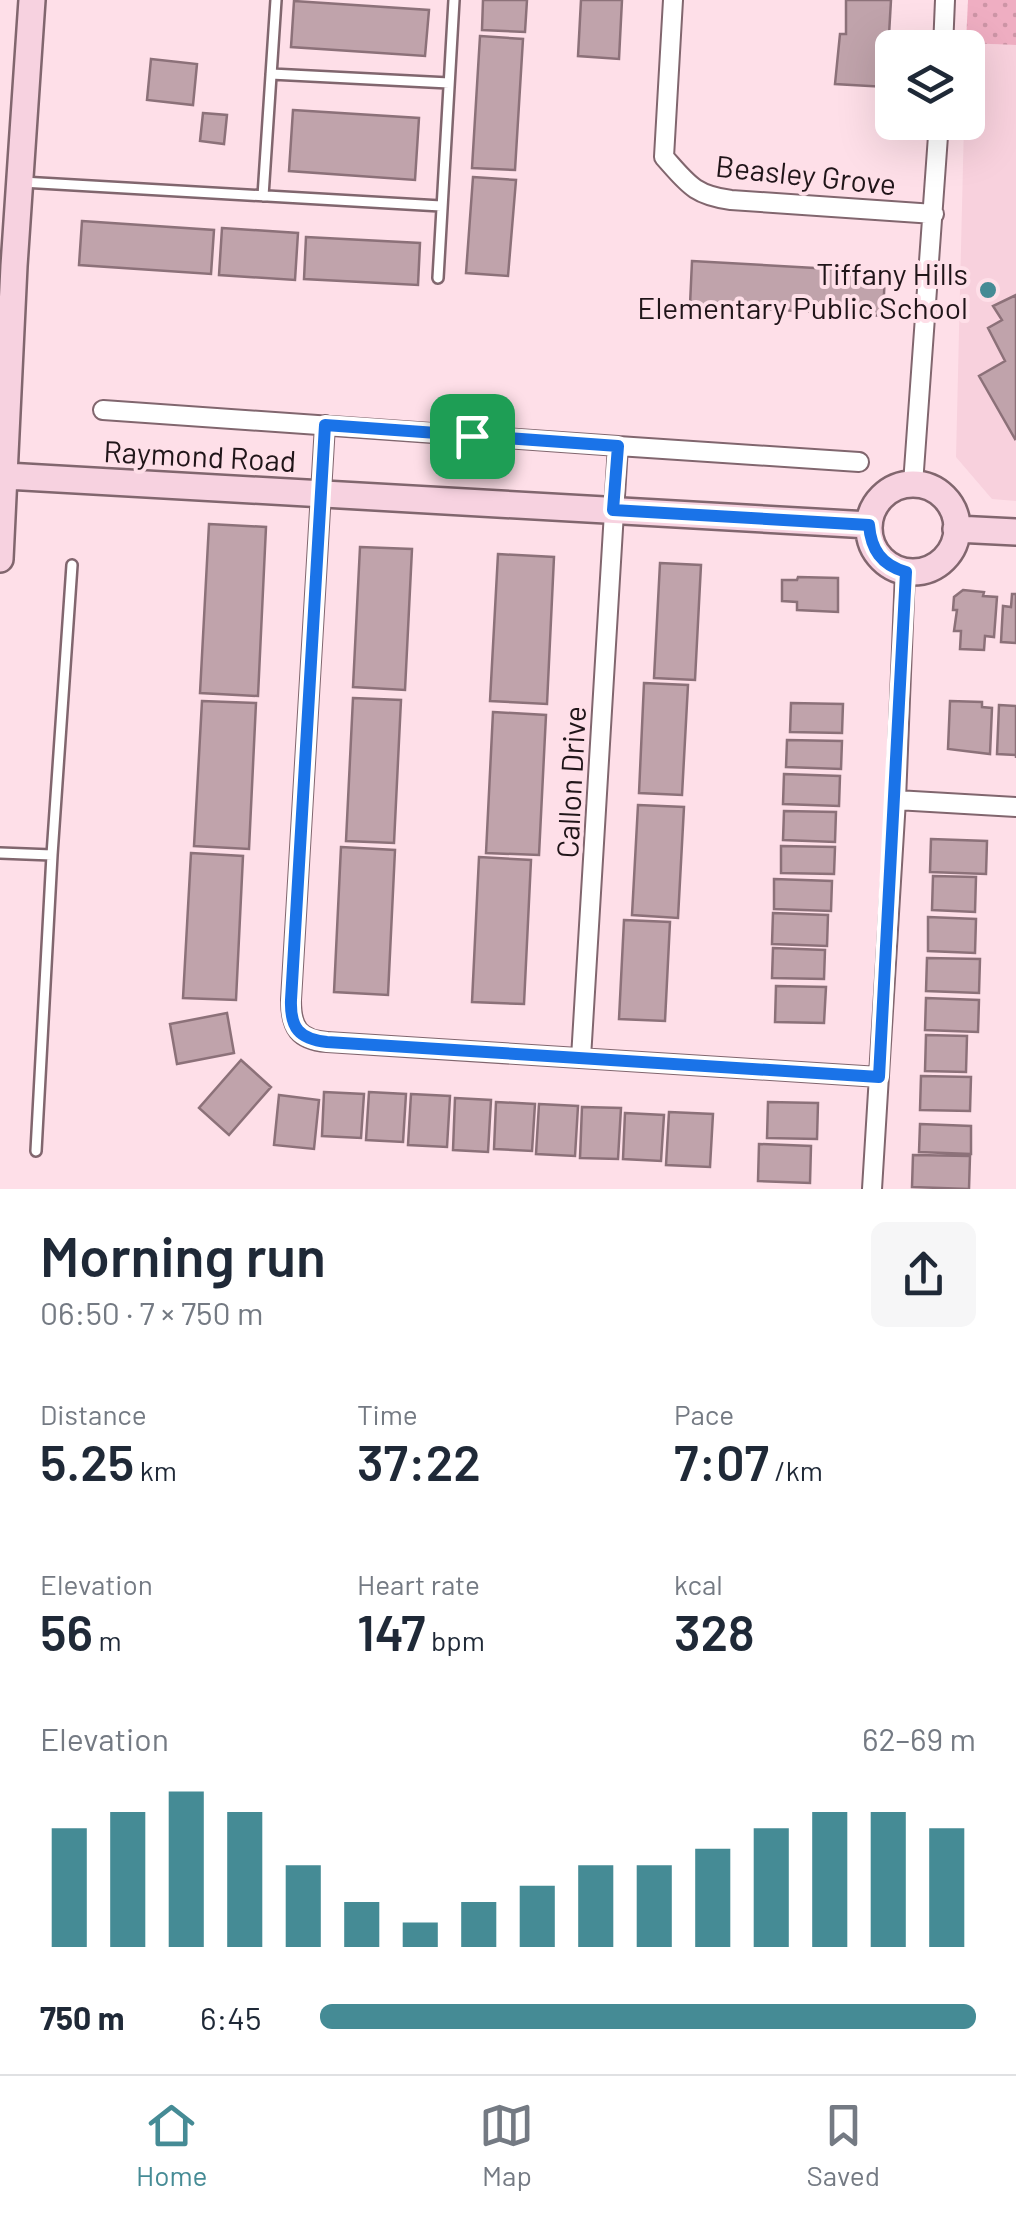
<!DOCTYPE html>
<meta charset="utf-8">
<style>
:root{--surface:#fff;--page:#f6f6f7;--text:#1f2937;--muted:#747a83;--line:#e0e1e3;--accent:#458b95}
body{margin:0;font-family:Barlow,sans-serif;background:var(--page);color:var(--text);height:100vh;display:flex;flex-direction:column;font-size:38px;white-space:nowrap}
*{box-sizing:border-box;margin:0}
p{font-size:32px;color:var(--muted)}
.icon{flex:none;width:55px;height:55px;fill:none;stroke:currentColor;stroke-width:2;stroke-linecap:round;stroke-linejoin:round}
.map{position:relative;height:1189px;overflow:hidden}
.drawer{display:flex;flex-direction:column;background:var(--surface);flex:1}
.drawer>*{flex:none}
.buttons{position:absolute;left:875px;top:30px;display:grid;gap:20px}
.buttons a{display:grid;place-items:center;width:110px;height:110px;border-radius:15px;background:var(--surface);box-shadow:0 10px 40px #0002;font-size:50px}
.pin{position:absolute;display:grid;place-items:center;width:85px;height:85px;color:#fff;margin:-42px;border-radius:20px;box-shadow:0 5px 15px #0006}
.round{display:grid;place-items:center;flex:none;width:105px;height:105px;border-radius:15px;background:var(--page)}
.head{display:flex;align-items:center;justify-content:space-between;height:170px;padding:0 40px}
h1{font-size:55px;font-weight:600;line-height:75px}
.stats{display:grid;grid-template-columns:repeat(3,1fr);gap:15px;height:170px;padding:10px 40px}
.stats div{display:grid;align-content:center}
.stats b{font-size:50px;font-weight:600}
.stats small{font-size:28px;font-weight:400}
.stats p{font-size:28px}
.chart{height:280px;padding:20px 40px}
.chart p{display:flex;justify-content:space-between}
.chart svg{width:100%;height:180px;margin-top:10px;stroke:var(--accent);stroke-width:6}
ul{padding:0 40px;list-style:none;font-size:32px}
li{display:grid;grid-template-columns:160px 120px 1fr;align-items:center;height:75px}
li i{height:25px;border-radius:12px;background:var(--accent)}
.menu{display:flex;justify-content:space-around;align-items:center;height:140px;border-top:2px solid var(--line);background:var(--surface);font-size:28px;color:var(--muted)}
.menu a{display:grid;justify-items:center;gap:5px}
.menu .current{color:var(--accent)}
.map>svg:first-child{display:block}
.built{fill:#f8d1dd}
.grass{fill:url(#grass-dots)}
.building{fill:#c0a3ab;stroke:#8c7179;stroke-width:2.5}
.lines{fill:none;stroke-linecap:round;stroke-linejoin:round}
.lane-casing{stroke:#81666e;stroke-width:14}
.street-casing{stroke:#81666e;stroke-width:22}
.secondary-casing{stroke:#81666e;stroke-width:30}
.lane{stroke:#fff;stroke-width:9}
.street{stroke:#fff;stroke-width:18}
.secondary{stroke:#f7d2e0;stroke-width:25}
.route-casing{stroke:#fff;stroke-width:20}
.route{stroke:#1a73e8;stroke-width:12}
.poi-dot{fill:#458b95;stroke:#fedfe8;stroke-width:4}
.labels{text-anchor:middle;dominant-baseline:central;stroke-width:8;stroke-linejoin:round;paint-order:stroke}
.street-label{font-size:30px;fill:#201519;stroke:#fedfe8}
.poi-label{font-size:30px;fill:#201519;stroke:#fedfe8;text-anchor:end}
</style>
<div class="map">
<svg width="1016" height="1189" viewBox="0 0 1016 1189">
<defs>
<pattern id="grass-dots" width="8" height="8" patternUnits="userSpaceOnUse" patternTransform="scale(2.5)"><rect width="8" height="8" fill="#efaec2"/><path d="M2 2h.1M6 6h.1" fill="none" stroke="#cd95a6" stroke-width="1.8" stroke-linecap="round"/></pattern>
</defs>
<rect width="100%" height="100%" fill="#fedfe8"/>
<path class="built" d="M966 43 1016 45V501L992 499 956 457 964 123 968 122Z"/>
<path class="grass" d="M968 0H1016V45L966 43Z"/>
<path class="building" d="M483 0H527L525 32 482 30Z
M581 0H622L619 59 578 56Z
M846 0H891L886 87 835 84 840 34H846Z
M294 1 429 10 425 56 291 47Z
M480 36 523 39 515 170 472 168Z
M151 59 197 64 193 105 147 100Z
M293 110 419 118 415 180 289 171Z
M203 113 227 115 224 144 200 141Z
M473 177 516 180 508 276 466 273Z
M82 221 214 230 211 274 79 265Z
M222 228 298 233 295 280 219 275Z
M306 237 420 243 418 285 304 279Z
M692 261 885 272 883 316 690 305Z
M1016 295V438L1015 439 979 376 1005 361 988 328 1002 320 993 306Z
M209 524 266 527 258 696 200 693Z
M360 547 412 549 405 690 353 687Z
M498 554 554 557 547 704 490 701Z
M660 563 701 565 695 680 654 678Z
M798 577 838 578V612L797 610V602L782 601V580H797Z
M963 590 984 592 983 596 997 597 994 637 985 636 984 650 960 649 961 631H954L957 610H953L954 597Z
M1012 594H1016V643L1001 642 1003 606 1011 607Z
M644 683 688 685 682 795 639 793Z
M353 698 401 700 394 843 346 841Z
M202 701 256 703 249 849 194 846Z
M950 701 982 702V707L992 708 990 754 948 749Z
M791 703 843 704 842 733 790 732Z
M999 705 1016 706V758V755L997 754Z
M493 712 546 715 539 855 486 853Z
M787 740 842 741 841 769 786 767Z
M784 774 840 776 839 806 783 804Z
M638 805 684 807 678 918 632 915Z
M784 811 836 812 835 842 783 840Z
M931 839 987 841 986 874 930 872Z
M781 846 835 847 834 874 781 873Z
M341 847 395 850 388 995 334 992Z
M191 853 243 856 236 1000 183 998Z
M479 857 531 860 524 1004 472 1002Z
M933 876 976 877 975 912 932 910Z
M774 879 832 881 831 911 774 909Z
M773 913 828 915 827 946 772 944Z
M928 917 976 919 975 953 928 951Z
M624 920 670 922 665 1021 619 1019Z
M773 948 825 950 824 979 772 978Z
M927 958 980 959 979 993 926 991Z
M776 986 826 987 824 1023 775 1022Z
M926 998 979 1000 978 1032 925 1030Z
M227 1013 234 1053 177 1064 170 1024Z
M926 1035 967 1036 966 1072 925 1071Z
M241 1060 271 1087 229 1135 199 1108Z
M921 1076 971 1077 970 1111 920 1110Z
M324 1092 364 1094 361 1138 322 1136Z
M369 1092 406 1094 403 1142 366 1140Z
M411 1094 450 1096 447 1147 408 1145Z
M279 1095 319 1100 314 1149 274 1145Z
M455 1098 491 1100 488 1152 453 1150Z
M496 1102 535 1104 532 1151 494 1149Z
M768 1102 818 1103 817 1139 767 1138Z
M539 1104 578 1106 575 1156 536 1154Z
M582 1107 621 1108 618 1159 580 1158Z
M669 1112 713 1114 710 1167 666 1165Z
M625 1113 664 1115 661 1161 623 1159Z
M920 1124 971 1126V1154L919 1152Z
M759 1144 811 1146 810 1183 758 1181Z
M913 1155 970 1156 969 1189 912 1187Z"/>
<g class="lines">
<defs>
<path id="lane" d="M271 74 449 83
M22 182 441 206
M263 196 276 0
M438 278 454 0
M0 853 52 855 72 565
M36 1151 52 855"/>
<path id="street" d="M673 0 664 157C688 184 694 195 731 200L934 214
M943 48 945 0
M103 410 618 446
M325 425 291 1000C291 1028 299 1040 327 1042L879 1077
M913 484 939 122
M896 800 1016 807
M581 1058 618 446 859 462
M872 1189 896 800 905 572"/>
<path id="secondary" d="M6 476 869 525
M869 528a44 44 0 1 1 88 0a44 44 0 1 1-88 0Z
M956 529 1016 532
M0 559 14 266 32 0"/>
</defs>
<use href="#lane" class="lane-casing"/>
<use href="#street" class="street-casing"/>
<use href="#secondary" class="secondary-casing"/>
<use href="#lane" class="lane"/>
<use href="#street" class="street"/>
<use href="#secondary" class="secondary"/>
</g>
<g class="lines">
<defs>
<path id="route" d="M325 425 618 446 613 510 869 525C871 549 881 565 906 572L879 1077 327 1042C299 1039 290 1028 291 1000Z"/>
</defs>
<use href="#route" class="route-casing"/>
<use href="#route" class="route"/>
</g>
<circle class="poi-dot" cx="988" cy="290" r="10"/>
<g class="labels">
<g class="street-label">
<text transform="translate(806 174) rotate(6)">Beasley Grove</text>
<text transform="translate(200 455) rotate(3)">Raymond Road</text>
<text transform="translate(570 782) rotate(-87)">Callon Drive</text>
</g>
<g class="poi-label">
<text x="968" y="273">Tiffany Hills<tspan x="968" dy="34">Elementary Public School</tspan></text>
</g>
</g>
</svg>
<div class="buttons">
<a><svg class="icon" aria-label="layers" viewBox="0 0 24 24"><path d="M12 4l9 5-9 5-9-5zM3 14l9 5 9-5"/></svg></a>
</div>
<div class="pin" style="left:472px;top:436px;background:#1e9e55"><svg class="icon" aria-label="arrive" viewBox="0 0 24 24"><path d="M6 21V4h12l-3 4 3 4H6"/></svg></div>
</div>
<section class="drawer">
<div class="head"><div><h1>Morning run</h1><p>06:50 · 7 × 750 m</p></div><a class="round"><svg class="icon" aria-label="share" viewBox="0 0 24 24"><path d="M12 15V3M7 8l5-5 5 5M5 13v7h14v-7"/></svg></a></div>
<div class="stats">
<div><p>Distance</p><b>5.25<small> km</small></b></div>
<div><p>Time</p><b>37:22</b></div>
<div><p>Pace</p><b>7:07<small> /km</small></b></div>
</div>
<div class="stats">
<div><p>Elevation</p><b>56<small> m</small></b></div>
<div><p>Heart rate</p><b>147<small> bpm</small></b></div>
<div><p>kcal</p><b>328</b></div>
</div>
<div class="chart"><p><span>Elevation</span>62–69 m</p>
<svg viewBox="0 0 160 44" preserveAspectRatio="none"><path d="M5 44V15M15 44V11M25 44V6M35 44V11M45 44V24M55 44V33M65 44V38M75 44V33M85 44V29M95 44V24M105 44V24M115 44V20M125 44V15M135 44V11M145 44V11M155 44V15"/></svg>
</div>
<ul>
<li><b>750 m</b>6:45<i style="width:100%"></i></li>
</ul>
</section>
<nav class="menu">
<a class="current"><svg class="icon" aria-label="home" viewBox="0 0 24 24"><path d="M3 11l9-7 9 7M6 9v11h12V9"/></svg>Home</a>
<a><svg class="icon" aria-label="map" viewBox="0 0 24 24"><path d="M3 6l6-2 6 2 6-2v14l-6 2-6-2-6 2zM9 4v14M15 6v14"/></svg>Map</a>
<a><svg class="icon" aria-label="saved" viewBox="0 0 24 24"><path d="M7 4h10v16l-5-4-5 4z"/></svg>Saved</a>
</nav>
